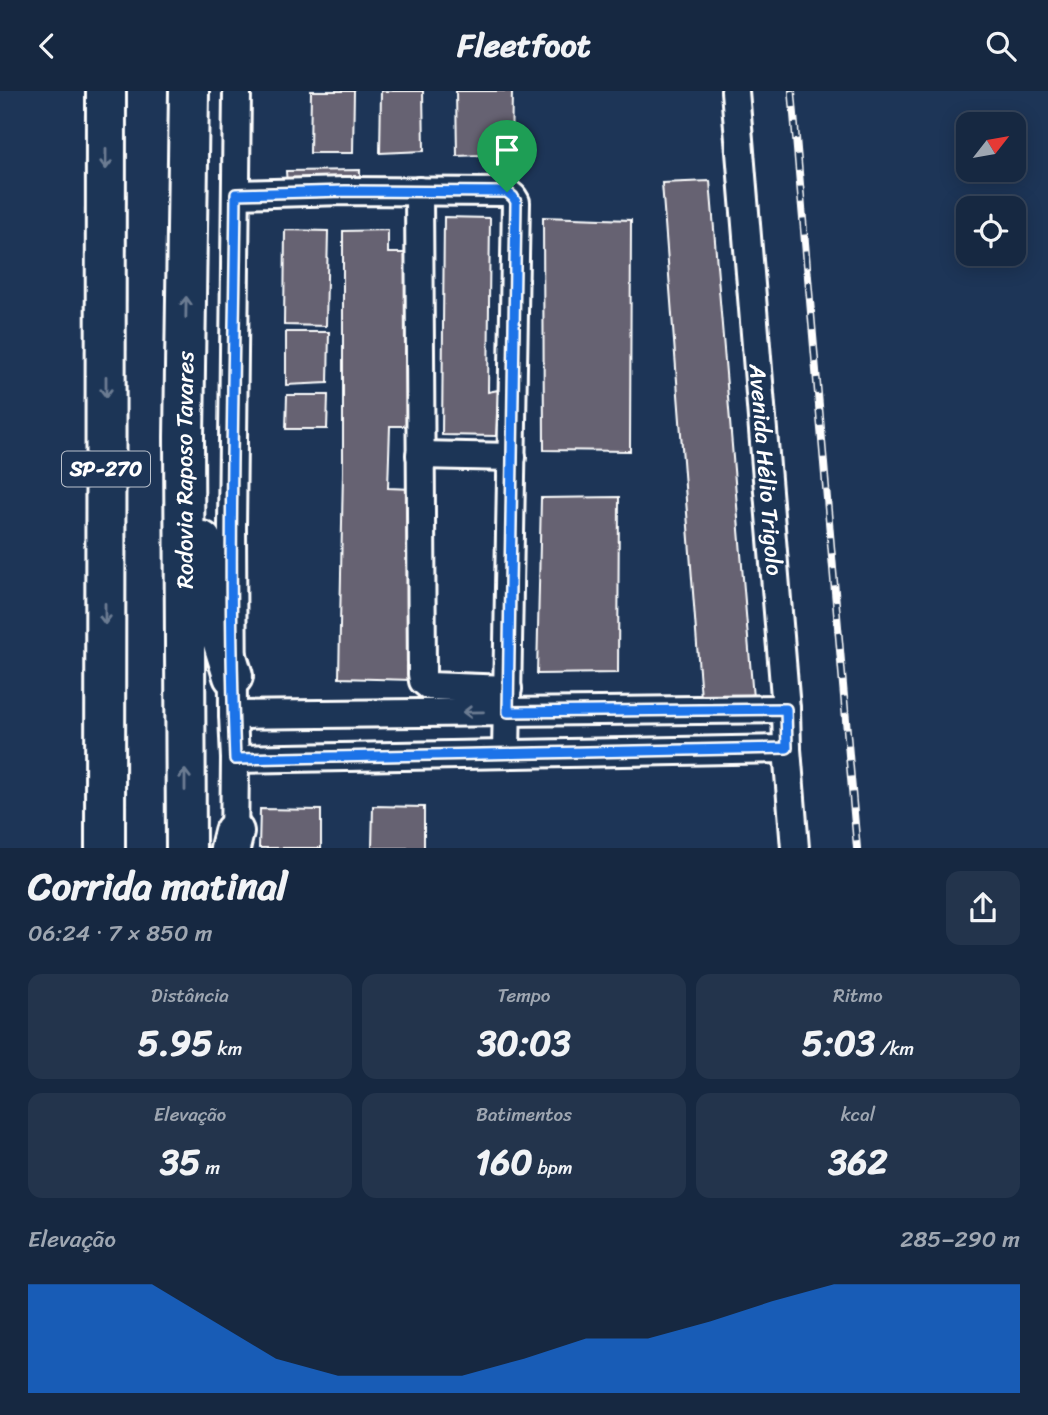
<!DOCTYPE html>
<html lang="pt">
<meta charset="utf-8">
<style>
:root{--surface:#162841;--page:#23344c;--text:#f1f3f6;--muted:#9ea6b1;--line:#35445a;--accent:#1a73e8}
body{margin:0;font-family:Sriracha,sans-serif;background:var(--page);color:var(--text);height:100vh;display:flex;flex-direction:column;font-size:26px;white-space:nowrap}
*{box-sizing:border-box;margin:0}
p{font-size:23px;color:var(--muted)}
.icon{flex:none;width:38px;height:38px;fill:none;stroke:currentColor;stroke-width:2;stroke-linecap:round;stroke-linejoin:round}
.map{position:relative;height:757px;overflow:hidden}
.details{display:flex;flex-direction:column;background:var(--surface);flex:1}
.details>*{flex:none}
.needle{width:46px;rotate:59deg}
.buttons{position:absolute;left:956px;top:21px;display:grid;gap:14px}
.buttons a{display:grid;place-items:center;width:70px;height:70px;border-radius:14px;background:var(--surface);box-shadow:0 4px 18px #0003,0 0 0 2px var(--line);font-size:35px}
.pin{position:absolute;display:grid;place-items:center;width:60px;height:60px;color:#fff;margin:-72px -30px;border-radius:50% 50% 50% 0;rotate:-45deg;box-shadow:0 0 7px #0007}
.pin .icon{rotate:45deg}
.round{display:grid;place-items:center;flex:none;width:74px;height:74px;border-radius:14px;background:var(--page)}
.summary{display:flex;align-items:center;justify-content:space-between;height:119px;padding:0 28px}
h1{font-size:38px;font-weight:700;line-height:52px}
.figures{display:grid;grid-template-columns:repeat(3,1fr);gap:10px;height:119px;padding:7px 28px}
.figures div{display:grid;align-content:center;border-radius:14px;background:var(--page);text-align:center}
.figures b{font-size:35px;font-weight:700}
.figures small{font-size:19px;font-weight:400}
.figures p{font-size:19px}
.chart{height:196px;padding:14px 28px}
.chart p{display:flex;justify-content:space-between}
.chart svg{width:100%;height:126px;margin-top:7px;fill:var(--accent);opacity:.7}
header{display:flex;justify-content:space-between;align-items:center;height:91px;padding:0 28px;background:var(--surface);font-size:32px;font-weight:700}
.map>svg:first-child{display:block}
.building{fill:#666272;stroke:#fff;stroke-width:2}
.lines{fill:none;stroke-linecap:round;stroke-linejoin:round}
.minor-casing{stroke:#fff;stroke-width:32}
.highway-casing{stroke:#fff;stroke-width:44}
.minor{stroke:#1d3557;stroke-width:26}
.highway{stroke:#1d3557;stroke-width:38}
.rail-casing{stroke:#fff;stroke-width:8}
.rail{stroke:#1d3557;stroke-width:5;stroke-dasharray:16;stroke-linecap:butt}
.oneway{stroke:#6c7c92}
.route-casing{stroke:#fff;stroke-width:14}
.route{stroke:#1a73e8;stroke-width:9}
.labels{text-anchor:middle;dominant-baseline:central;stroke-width:6;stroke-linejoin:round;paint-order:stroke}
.shield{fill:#1d3557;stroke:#bbc2cd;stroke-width:2}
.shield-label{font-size:21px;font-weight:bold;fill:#fff}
.street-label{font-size:23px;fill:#fff;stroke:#1d3557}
</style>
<header><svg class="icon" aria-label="back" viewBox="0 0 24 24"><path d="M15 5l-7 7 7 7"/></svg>Fleetfoot<svg class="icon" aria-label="search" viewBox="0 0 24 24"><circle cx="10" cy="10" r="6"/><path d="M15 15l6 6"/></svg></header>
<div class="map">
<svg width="1048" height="757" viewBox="0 0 1048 757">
<rect width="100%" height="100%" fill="#1d3557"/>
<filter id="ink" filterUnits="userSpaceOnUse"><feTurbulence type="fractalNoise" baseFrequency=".0143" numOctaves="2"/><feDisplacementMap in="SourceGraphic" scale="14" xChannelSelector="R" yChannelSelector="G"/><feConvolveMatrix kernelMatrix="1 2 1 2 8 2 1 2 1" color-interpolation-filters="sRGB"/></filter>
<g filter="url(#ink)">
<path class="building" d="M311 0H354L353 62H310Z
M381 0H423L424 60 380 62Z
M456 0H512L511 63 457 65Z
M360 79V93L287 94 286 80Z
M710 90 753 607H701L662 92Z
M444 126 490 127 488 301 498 299 496 345 442 344Z
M543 126 631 129 630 360 544 359Z
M285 139 328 140 326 235 284 234Z
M388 139V162H405L408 335H390L388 397 412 398V589L339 587 343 380V140Z
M286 241H329L328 292 286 294Z
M287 304H328L327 338H286Z
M619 406 618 582 537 583 541 407Z
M373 715 424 716V757H372Z
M260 718 321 719V757H259Z"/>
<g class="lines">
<defs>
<g id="minor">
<path id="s1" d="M735 0 786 618 787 658 795 757"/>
<path d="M419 100 422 583 423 590 429 595 508 598"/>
<path d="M236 103 345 100 507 101 513 106 516 111 506 663"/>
<path d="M420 364 512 366"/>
<path d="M233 624 786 618"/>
<path d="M235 668 787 658"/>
<path d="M234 757 235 668 233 624 232 436 237 0"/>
</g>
<g id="highway">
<path d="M202 450 222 549 233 585"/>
<path d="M105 757 106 0"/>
<path id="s2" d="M186 757 184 346 189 0"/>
<path d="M230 757 234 741"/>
</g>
</defs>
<use href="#minor" class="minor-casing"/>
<use href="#highway" class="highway-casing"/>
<use href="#minor" class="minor"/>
<use href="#highway" class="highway"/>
<defs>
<path id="rail" d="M792 0 857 757"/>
</defs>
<use href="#rail" class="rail-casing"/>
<use href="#rail" class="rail"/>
</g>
<defs><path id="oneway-shaft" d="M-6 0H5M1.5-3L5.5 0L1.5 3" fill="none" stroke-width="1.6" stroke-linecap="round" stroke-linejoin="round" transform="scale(1.75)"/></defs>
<g class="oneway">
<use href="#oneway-shaft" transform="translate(106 68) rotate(90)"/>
<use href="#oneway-shaft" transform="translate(186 216) rotate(-89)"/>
<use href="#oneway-shaft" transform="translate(106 296) rotate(90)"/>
<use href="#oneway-shaft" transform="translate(105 523) rotate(90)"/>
<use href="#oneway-shaft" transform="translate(473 621) rotate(179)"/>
<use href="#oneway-shaft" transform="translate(185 689) rotate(-90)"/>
</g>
</g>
<g class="lines" filter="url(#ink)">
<defs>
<path id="route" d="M345 100 507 101 513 106 516 111 508 621 786 618 787 657 235 668C227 480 234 291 236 103Z"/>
</defs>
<use href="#route" class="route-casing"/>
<use href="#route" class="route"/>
</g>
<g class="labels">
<rect class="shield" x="62" y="360.5" width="88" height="35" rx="5"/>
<g class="shield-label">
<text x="106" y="378">SP-270</text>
</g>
<g class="street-label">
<text stroke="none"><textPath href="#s2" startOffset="378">Rodovia Raposo Tavares</textPath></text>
<text stroke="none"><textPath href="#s1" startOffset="380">Avenida Hélio Trigolo</textPath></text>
</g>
</g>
</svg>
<div class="buttons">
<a><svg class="needle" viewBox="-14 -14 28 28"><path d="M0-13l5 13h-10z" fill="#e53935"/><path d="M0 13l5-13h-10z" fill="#9ea6b1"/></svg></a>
<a><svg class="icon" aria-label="locate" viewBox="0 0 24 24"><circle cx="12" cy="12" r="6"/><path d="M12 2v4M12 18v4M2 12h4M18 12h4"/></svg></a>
</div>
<div class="pin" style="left:507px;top:101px;background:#1e9e55"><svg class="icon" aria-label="arrive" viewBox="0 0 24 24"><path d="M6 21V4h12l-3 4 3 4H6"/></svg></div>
</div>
<section class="details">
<div class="summary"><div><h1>Corrida matinal</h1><p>06:24 · 7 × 850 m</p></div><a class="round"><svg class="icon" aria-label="share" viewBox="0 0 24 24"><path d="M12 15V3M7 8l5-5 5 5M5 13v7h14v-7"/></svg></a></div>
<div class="figures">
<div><p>Distância</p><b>5.95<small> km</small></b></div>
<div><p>Tempo</p><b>30:03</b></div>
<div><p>Ritmo</p><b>5:03<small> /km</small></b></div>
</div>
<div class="figures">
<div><p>Elevação</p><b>35<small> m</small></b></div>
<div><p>Batimentos</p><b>160<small> bpm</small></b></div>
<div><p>kcal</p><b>362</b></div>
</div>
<div class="chart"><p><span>Elevação</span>285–290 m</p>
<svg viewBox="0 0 160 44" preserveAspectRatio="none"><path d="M0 44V6L10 6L20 6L30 19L40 32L50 38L60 38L70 38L80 32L90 25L100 25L110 19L120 12L130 6L140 6L150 6L160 6V44z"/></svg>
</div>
</section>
